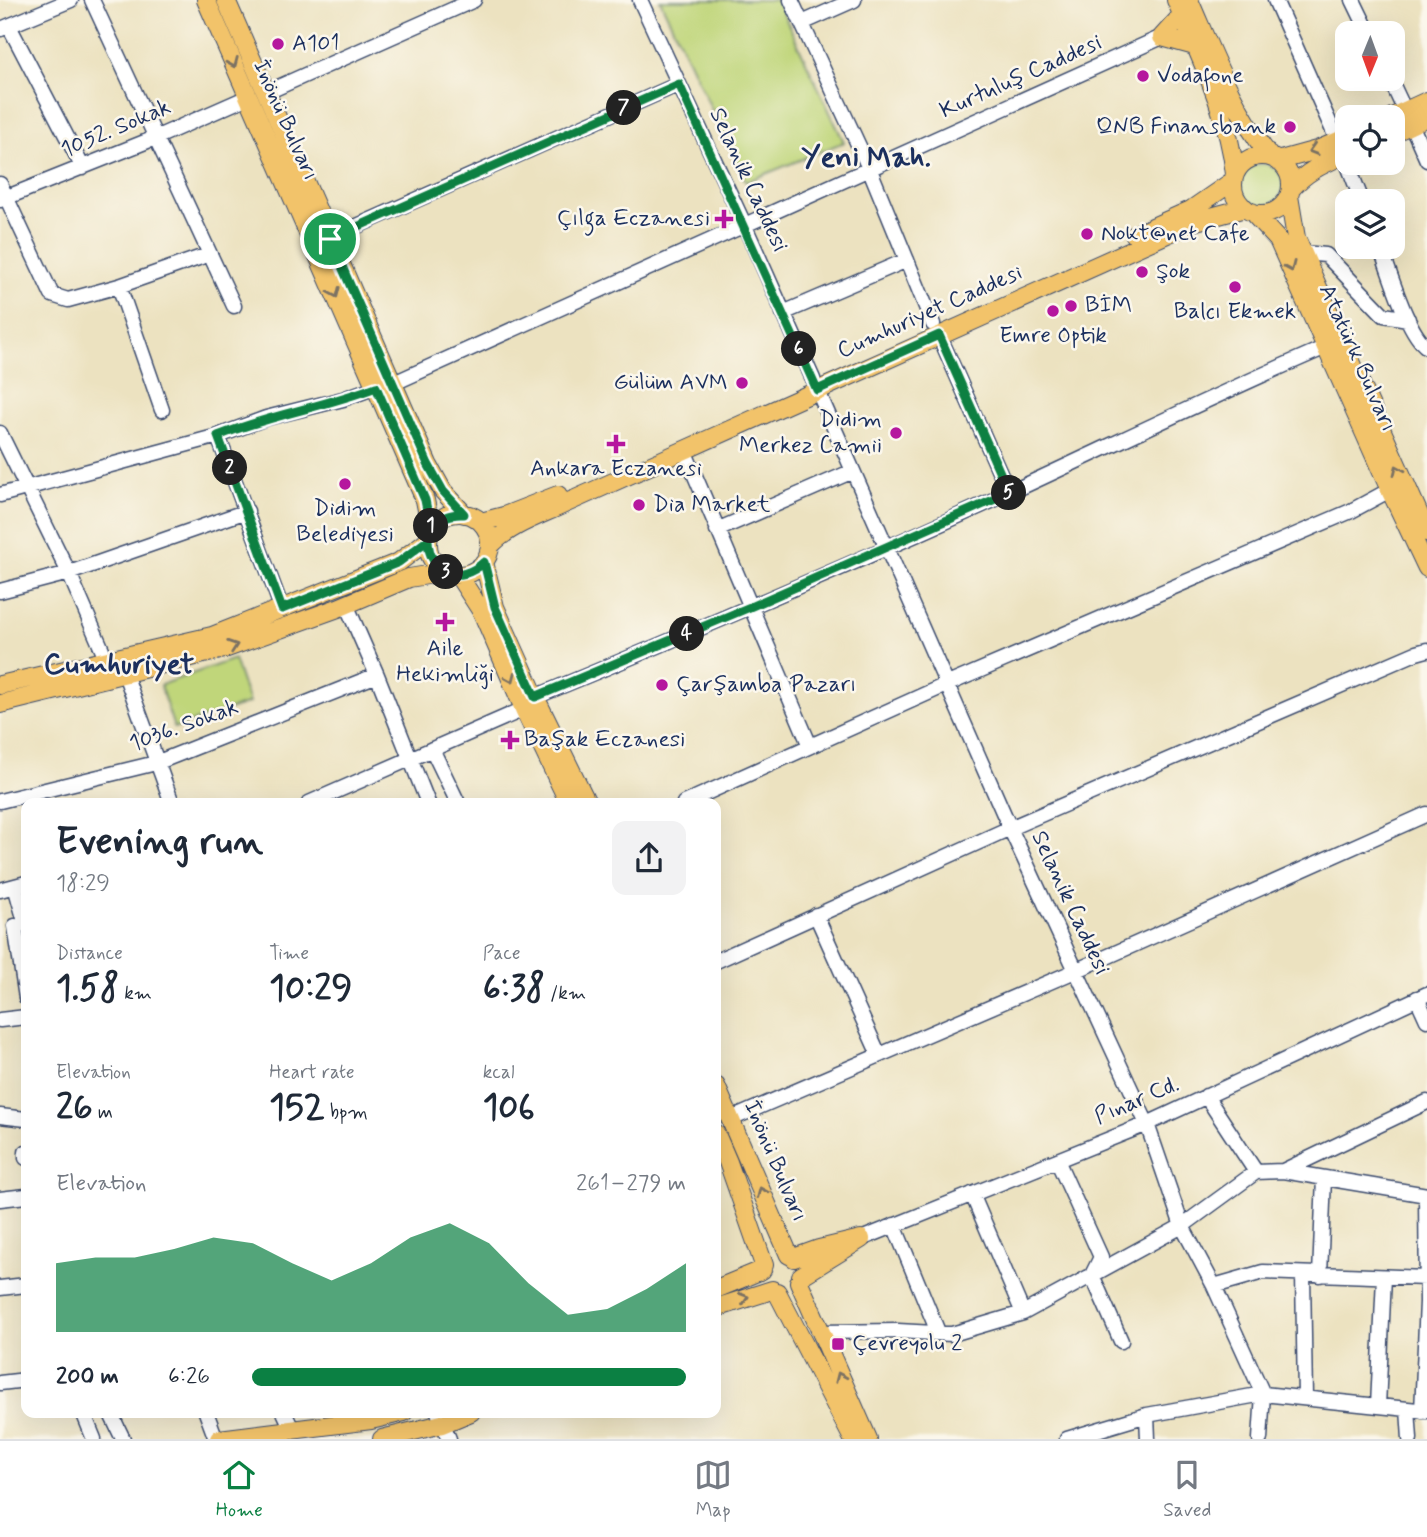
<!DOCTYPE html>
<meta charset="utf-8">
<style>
:root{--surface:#fff;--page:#f2f2f3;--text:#1f2937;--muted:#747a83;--line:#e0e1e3;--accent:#0b8043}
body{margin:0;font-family:Mynerve,sans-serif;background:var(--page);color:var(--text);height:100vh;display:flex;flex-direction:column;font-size:26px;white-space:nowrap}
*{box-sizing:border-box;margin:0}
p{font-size:23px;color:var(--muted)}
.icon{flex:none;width:38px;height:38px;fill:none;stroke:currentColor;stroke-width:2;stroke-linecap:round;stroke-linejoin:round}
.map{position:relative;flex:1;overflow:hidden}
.panel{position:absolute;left:21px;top:798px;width:700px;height:620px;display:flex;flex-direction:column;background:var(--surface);border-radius:14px;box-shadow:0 7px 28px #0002}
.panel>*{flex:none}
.needle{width:46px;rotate:181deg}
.tools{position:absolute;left:1335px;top:21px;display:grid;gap:14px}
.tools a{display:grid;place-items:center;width:70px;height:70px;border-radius:14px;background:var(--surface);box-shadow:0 7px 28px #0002;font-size:35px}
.pin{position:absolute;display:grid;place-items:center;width:60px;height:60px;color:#fff;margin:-30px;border:4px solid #fff;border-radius:50%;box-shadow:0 2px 7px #0007}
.km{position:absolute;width:35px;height:35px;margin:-18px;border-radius:50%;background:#222;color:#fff;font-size:19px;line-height:35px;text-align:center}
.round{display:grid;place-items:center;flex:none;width:74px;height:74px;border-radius:14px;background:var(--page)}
.summary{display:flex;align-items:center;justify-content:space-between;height:119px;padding:0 35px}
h1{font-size:38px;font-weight:700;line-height:52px}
.stats{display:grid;grid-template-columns:repeat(3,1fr);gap:10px;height:119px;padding:7px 35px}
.stats div{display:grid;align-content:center}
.stats b{font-size:35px;font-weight:700}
.stats small{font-size:19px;font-weight:400}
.stats p{font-size:19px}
.chart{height:196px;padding:14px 35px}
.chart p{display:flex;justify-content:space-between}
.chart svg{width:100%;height:126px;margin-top:7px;fill:var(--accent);opacity:.7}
ul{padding:0 35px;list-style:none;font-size:23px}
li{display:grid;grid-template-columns:112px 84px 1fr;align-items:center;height:52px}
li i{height:18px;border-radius:9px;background:var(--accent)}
.menu{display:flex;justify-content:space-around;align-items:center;height:98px;border-top:2px solid var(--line);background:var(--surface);font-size:19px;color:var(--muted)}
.menu a{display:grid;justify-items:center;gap:4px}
.menu .current{color:var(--accent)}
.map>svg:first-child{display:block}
.green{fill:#c0d67a;stroke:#6e826c;stroke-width:2}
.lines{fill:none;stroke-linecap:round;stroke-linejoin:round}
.minor-casing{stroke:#3a4a6d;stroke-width:17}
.major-casing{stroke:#3a4a6d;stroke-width:20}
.minor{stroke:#fff;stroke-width:14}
.major{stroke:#f2c36a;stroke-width:18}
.oneway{stroke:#7c7263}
.route-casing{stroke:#fff;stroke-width:14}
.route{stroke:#0b8043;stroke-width:9}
.poi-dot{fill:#b5179e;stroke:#fbf7ec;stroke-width:2.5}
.labels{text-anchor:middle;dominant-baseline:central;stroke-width:5;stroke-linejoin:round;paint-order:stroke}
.poi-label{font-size:23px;fill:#1b2f5e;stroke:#fbf7ec;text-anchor:start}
.street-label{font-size:23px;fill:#1b2f5e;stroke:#fbf7ec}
.district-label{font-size:30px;font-weight:bold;fill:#1b2f5e;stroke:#fbf7ec}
</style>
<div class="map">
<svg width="1427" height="1439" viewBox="0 0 1427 1439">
<rect width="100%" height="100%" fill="#fbf7ec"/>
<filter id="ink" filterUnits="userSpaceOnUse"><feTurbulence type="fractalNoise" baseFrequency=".0143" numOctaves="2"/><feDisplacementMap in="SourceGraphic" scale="14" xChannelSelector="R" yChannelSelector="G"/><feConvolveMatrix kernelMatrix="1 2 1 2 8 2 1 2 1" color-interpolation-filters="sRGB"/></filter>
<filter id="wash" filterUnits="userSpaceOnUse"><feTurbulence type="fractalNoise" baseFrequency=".00686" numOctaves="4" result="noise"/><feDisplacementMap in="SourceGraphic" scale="28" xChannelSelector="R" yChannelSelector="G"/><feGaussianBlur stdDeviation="1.57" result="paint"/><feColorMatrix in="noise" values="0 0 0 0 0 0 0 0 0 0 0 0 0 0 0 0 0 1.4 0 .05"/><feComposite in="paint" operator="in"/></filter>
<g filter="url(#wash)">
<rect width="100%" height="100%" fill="#ece2c0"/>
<path class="green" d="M660 0H777L844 142 746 182Z
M1241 185a21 21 0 1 1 42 0a21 21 0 1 1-42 0Z
M234 659 249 703 174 728 160 685Z"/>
</g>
<g filter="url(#ink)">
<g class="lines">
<defs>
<path id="minor" d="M92 0 234 306
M640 0 744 224 813 379
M791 0 870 170 933 324
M1275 0 1338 142
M1353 0 1369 33
M802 23 854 0
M9 26 83 168
M1 29 71 0
M1390 79 1405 111
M265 93 474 0
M1411 124 1427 160
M1344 155 1362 201
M0 184 52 295 68 300 119 286 210 254
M0 200 155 138 248 97
M330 238 679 84
M1380 247C1390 272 1407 333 1427 347
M1303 253 1326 255 1384 315 1408 319
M119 286 162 410
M783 313 907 260
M939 335 1009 493
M394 383 1162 37
M817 389 1010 828 1147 1124 1182 1226 1214 1286 1263 1394 1260 1439
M0 433 69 573 107 661
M218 436 282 609
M684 450 810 746
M0 495 218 436 266 418 343 399 376 387
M717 530 853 471
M0 591 69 573 247 511
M346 604 377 675 428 803
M125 674 172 803
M535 697C695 631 854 564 1011 492 1119 442 1225 390 1333 344
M432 749 458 803
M0 801 156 763 377 675
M309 803 524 709
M684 803 948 684 1351 511 1390 490
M15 886 26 925
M0 890 26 883
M816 915 879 1055
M15 926 26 998
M716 961 1010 828 1416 653 1427 650
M1417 998 1427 1020
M0 1020 26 1017
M1206 1096 1256 1172
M0 1116 26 1119
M731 1119 1075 971 1427 814
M26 1152V1158
M1057 1160 1101 1257 1092 1275 1121 1341
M1283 1171 1427 1102
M972 1194 1023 1313
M0 1199 26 1196
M894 1225 938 1332
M861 1239 1147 1124 1427 994
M1303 1274 1305 1398
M1320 1275 1324 1178
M1214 1286 1263 1272 1426 1278
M0 1288 26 1285
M820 1332 898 1331 952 1334 1023 1313 1182 1226 1256 1172 1283 1171 1427 1195
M0 1383 26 1380
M1378 1406 1384 1277
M1408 1409 1410 1439
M1422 1411 1427 1302 1426 1195
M83 1412 94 1439
M110 1412 123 1439
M206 1412 216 1439
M284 1412 292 1429
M438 1412 449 1439
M1147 1415 1148 1439
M1067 1439 1147 1415 1263 1394 1427 1411"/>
<path id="major" d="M206 0 425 500 431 530
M226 0 428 464 443 491 464 514
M1176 0C1200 57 1228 112 1235 174
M1189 0C1213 55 1233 109 1270 157
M1182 15 1162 37 1195 46
M1392 117 1427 101
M1393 133 1427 117
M1233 185a29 29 0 1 1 58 0a29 29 0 1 1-58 0Z
M1277 161 1317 150 1348 137
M1291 189C1307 170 1326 163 1348 153
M1289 196 1296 238 1427 532
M1252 212 1278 240 1390 490 1427 568
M1135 235 1191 210 1233 181
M428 544a31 31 0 1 1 62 0a31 31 0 1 1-62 0Z
M481 522 504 516 558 495
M490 546C508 526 538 516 562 505L1196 221 1245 208
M484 562 495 607 538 703 587 803
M458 575 482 612 524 709 569 803
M0 685 212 636 399 562 428 540
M0 704 224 649 338 608 409 578 446 572
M716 1086 789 1255
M716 1134 728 1162 764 1265
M794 1258 819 1249 861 1239 801 1276
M799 1282 868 1439
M716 1289 762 1270
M777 1292 853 1439
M716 1308 772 1290
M219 1439 371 1420 404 1412
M382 1439 442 1424 471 1412"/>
</defs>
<use href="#minor" class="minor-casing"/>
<use href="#major" class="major-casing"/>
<use href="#minor" class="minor"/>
<use href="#major" class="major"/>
</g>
<defs><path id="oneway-chevron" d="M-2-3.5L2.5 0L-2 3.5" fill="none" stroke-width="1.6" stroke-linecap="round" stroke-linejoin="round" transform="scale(1.75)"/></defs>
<g class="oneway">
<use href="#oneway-chevron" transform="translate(233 63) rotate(67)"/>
<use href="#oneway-chevron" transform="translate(1313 150) rotate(163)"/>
<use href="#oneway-chevron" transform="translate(1290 267) rotate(66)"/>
<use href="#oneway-chevron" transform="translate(335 293) rotate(66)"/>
<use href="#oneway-chevron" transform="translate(1398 470) rotate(-114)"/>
<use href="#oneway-chevron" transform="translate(233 646) rotate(-19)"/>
<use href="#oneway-chevron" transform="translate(511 678) rotate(67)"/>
<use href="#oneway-chevron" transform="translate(762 1192) rotate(-113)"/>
<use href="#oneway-chevron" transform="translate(744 1298) rotate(-17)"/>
<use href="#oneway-chevron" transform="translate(840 1377) rotate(-114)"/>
</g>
</g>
<g class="lines" filter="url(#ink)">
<defs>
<path id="route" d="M679 84 817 390 939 335 1009 493 750 607 535 697 495 607 484 562C459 586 429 573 428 540L399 562 282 609 218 436C269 415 324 407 376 387L425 500 431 530C440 518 449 513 464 514L443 491 428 464 330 239Z"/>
</defs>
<use href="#route" class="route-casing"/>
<use href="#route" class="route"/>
</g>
<g class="poi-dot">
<circle cx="278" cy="44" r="7"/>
<circle cx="1143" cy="76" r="7"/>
<circle cx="1290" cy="127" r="7"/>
<path d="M720.5 208.5h7v7h7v7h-7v7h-7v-7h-7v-7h7z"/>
<circle cx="1087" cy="234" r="7"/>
<circle cx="1142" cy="272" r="7"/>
<circle cx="1235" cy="287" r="7"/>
<circle cx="1071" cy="306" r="7"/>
<circle cx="1053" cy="311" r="7"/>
<circle cx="742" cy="383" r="7"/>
<circle cx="896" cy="433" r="7"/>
<path d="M612.5 433.5h7v7h7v7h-7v7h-7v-7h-7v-7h7z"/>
<circle cx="345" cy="484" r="7"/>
<circle cx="639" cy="505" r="7"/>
<path d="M441.5 611.5h7v7h7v7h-7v7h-7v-7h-7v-7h7z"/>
<circle cx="662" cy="685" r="7"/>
<path d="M506.5 729.5h7v7h7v7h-7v7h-7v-7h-7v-7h7z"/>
<rect x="831" y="1337" width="14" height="14" rx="3.5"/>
</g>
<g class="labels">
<g class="poi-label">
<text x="292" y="44">A101</text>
<text x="1157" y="76">Vodafone</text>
<text x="1276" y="127" text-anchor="end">QNB Finansbank</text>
<text x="710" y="219" text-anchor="end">Çılga Eczanesi</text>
<text x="1101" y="234">Nokt@net Cafe</text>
<text x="1156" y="272">Şok</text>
<text x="1085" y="306">BİM</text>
<text x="1235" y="312" text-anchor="middle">Balcı Ekmek</text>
<text x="1053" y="336" text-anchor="middle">Emre Optik</text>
<text x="728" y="383" text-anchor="end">Gülüm AVM</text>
<text x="882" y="420" text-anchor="end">Didim<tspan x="882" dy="26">Merkez Camii</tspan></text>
<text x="616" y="469" text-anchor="middle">Ankara Eczanesi</text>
<text x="653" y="505">Dia Market</text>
<text x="345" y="509" text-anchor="middle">Didim<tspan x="345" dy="26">Belediyesi</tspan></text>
<text x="445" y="649" text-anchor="middle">Aile<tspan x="445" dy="26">Hekimliği</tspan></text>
<text x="676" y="685">Çarşamba Pazarı</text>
<text x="524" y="740">Başak Eczanesi</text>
<text x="852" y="1344">Çevreyolu 2</text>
</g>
<g class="street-label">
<text transform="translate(1021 77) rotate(-24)">Kurtuluş Caddesi</text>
<text transform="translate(285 120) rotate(66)">İnönü Bulvarı</text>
<text transform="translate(116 129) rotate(-23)">1052. Sokak</text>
<text transform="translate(748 180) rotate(65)">Selanik Caddesi</text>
<text transform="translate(930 312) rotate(-24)">Cumhuriyet Caddesi</text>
<text transform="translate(1357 358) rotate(66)">Atatürk Bulvarı</text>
<text transform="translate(184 726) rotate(-20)">1036. Sokak</text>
<text transform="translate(1070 903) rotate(65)">Selanik Caddesi</text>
<text transform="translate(1137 1101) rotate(-23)">Pınar Cd.</text>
<text transform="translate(775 1161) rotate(67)">İnönü Bulvarı</text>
</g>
<g class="district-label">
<text x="866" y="157">Yeni Mah.</text>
<text x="119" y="664">Cumhuriyet</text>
</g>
</g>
</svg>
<div class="tools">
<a><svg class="needle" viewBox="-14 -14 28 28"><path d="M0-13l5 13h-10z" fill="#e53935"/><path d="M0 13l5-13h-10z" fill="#747a83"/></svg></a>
<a><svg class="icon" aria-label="locate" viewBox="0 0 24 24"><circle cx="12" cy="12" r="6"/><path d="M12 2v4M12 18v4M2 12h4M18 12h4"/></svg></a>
<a><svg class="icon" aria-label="layers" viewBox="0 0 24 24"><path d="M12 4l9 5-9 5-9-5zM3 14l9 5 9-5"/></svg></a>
</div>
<div class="pin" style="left:330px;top:239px;background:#1e9e55"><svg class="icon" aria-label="arrive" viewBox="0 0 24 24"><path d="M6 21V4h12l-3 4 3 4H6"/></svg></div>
<b class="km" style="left:431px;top:526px">1</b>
<b class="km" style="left:230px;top:468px">2</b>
<b class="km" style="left:446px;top:572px">3</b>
<b class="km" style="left:687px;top:634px">4</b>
<b class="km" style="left:1009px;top:493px">5</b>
<b class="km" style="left:799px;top:349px">6</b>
<b class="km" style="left:624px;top:108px">7</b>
<section class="panel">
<div class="summary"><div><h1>Evening run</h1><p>18:29</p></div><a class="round"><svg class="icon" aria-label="share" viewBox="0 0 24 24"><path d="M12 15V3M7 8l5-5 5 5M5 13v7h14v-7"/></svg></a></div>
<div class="stats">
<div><p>Distance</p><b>1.58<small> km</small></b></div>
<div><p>Time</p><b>10:29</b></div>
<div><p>Pace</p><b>6:38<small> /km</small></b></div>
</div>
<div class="stats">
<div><p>Elevation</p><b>26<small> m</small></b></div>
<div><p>Heart rate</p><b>152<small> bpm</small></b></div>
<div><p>kcal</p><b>106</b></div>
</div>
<div class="chart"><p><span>Elevation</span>261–279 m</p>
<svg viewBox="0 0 160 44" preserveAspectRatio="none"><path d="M0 44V20L10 18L20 18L30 15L40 11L50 13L60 20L70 26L80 20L90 11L100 6L110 13L120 27L130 38L140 36L150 29L160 20V44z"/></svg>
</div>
<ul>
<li><b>200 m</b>6:26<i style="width:100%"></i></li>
</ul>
</section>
</div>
<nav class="menu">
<a class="current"><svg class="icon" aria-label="home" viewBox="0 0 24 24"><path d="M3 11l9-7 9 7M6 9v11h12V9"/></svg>Home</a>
<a><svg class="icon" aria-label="map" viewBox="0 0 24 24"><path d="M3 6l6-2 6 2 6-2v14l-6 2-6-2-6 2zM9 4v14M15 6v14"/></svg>Map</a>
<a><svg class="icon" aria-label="saved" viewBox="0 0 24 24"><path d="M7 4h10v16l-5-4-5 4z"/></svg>Saved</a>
</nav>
